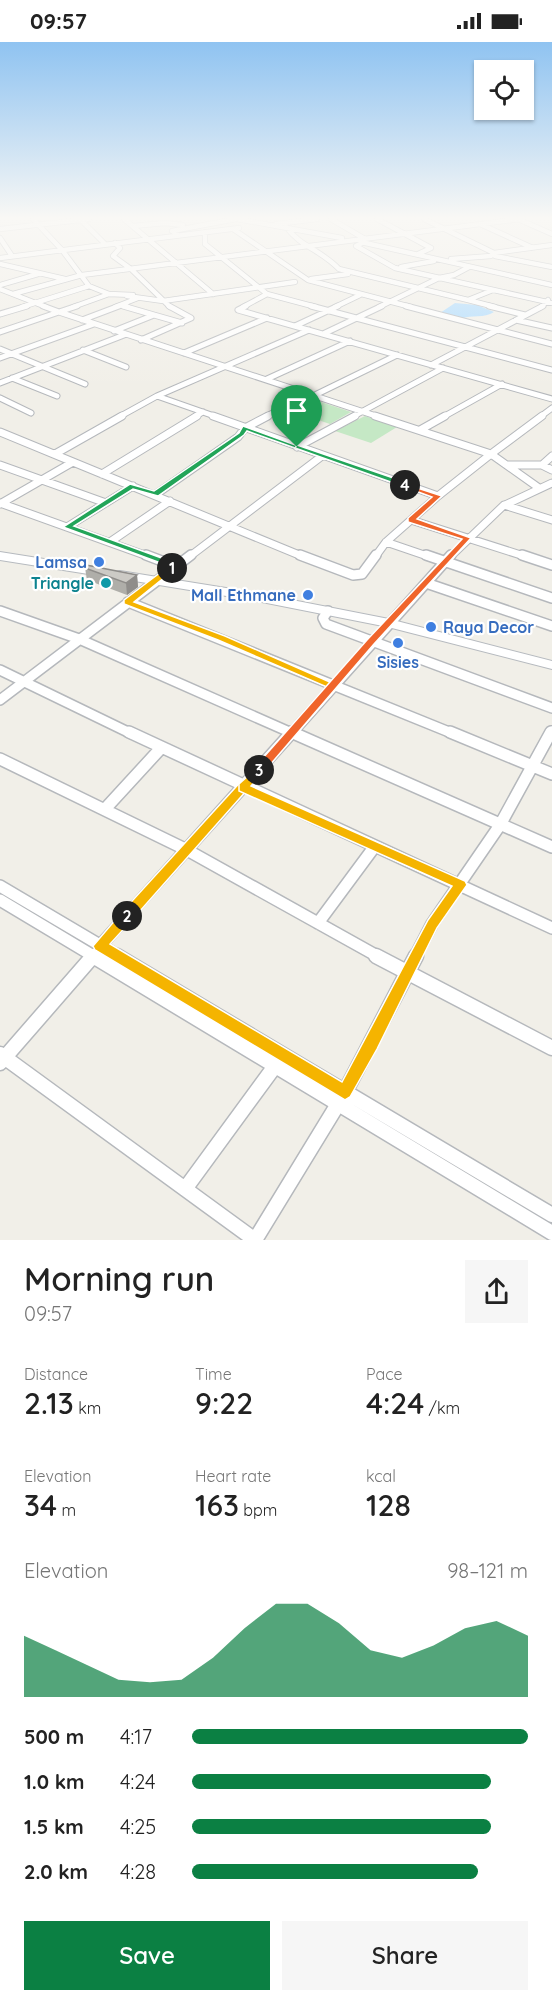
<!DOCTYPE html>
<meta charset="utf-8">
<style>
:root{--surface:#fff;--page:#f6f6f6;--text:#222;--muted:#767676;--accent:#0b8043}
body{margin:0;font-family:Quicksand,sans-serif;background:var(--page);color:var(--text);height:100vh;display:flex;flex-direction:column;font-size:22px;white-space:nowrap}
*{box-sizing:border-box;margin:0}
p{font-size:20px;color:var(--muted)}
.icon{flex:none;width:33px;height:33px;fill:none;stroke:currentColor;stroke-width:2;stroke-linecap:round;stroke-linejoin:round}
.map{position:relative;height:1198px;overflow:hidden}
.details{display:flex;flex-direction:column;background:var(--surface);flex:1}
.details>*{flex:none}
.tools{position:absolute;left:474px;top:18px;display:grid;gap:12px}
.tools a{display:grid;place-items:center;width:60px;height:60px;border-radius:0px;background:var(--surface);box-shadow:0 2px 4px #0004;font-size:30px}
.pin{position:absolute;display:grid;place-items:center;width:51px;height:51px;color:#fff;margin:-62px -26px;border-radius:50% 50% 50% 0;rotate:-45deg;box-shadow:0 0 6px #0007}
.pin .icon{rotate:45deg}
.km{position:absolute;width:30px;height:30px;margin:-15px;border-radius:50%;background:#222;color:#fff;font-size:16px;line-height:30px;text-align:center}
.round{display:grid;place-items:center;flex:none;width:63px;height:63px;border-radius:0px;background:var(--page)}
.head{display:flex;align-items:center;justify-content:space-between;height:102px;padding:0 24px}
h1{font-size:33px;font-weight:600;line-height:45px}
.stats{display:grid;grid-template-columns:repeat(3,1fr);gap:9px;height:102px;padding:6px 24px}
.stats div{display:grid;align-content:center}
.stats b{font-size:30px;font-weight:600}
.stats small{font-size:16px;font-weight:400}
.stats p{font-size:16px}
.chart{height:168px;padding:12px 24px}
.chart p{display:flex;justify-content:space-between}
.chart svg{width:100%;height:108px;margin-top:6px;fill:var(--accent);opacity:.7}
.action{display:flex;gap:12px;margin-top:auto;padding:12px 24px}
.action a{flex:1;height:69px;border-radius:0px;background:var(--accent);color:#fff;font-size:24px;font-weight:600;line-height:69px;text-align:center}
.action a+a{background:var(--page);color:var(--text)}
ul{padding:0 24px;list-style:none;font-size:20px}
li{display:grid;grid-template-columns:96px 72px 1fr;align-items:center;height:45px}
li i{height:15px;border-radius:8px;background:var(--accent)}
.status{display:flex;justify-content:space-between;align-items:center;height:42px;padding:0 30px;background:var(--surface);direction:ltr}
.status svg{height:16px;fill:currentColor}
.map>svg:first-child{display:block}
.green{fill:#c5e8c5}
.water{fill:#aadaff}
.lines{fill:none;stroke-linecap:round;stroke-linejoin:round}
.street-far5-casing{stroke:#b5b8bc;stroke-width:6}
.street-far4-casing{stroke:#b5b8bc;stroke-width:7}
.street-far3-casing{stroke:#b5b8bc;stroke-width:9}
.street-far2-casing{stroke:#b5b8bc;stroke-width:12}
.street-far1-casing{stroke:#b5b8bc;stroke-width:14}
.street-casing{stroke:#b5b8bc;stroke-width:17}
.secondary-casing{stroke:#b6babf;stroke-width:2}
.street-far5{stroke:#fff;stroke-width:4.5}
.street-far4{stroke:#fff;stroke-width:5}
.street-far3{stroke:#fff;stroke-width:7}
.street-far2{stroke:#fff;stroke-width:9}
.street-far1{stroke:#fff;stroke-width:11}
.street{stroke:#fff;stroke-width:14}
.secondary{fill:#fff;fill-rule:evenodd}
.wall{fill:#afaea9}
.shaded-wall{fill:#8f8d8a}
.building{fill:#cccac5;stroke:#8f8d8a;stroke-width:1.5}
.split-1{fill:#22a559;stroke:#fff;stroke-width:1.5}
.split-2{fill:#f5b400;stroke:#fff;stroke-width:1.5}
.split-3{fill:#f5b400;stroke:#fff;stroke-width:1.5}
.split-4{fill:#f0652b;stroke:#fff;stroke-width:1.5}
.split-5{fill:#22a559;stroke:#fff;stroke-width:1.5}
.shop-dot{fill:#3f7fe0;stroke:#fff;stroke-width:2}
.culture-dot{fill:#0f9aa8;stroke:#fff;stroke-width:2}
.labels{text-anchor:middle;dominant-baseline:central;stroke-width:4.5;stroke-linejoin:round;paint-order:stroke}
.shop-label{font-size:16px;font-weight:bold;fill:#366cbe;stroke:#fff;text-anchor:end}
.culture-label{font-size:16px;font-weight:bold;fill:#0d838f;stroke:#fff;text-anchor:end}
</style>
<div class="status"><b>09:57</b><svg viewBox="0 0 49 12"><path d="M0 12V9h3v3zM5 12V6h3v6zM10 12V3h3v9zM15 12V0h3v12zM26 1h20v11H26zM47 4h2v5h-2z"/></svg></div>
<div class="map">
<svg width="552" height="1198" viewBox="0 0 552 1198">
<rect width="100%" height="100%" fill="#f1efe8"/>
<path class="green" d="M309 356 351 370 330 382 288 368Z
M365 374 397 385 371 401 335 389Z"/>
<path class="water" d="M455 261 477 263 494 270C484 277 472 272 461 277L440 271Z"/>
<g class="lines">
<defs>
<path id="street-far5" d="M33 177 62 208 89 244 109 252 133 253
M80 177 105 202
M124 177 213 252
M237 177 342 196
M331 177 365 197
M377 177 431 206 418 212
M424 177 494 211
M518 177 552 192
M276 182 317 177
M480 182 533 206
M133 184 165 181 183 183
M286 185C301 205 321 208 339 227L468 258 493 248
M0 187 89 177
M233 187 308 238 411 265
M205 190V202L267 252 243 265
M178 193 172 189 236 177
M0 196 12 214
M361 200 552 243
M364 200 356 204 395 226 552 261
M115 201 120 206 113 214 131 227 170 265
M495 214 552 225
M0 216 239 186
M451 217 491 214 494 211 552 203
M0 222 65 237
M401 225 434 219
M311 237 348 232
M0 243 38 232
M0 247 46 265
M13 252 82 233 520 177
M267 252 316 265
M127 254 163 259 295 240
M468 258 495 265
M121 263 128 265
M22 265 89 244
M73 265 109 252
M115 265 138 256
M335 265 360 253
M379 265 439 236 454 233 469 225
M541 265 548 258"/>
<path id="street-far4" d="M77 264 59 270 379 375
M123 264 154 273
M246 264 238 268 552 357
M311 264 552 328
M406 264 552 302
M489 264 525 273
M0 272 27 264
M82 278 119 264
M516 278 552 286
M295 284 338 264
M114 289 154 273 182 281
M0 290 59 270 43 264
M323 292 382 264
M141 298 191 276 169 264
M0 307 85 342
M83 308 126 325
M184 311 267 276
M0 316 94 282
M431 323 543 264
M12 336 57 354
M267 337 350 299
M0 341 124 293
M315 353 397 313
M157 354 309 288
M0 356 31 371
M119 375 157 354 217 375
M194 375 203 370
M265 375 310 351
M352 375 443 326
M443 375 502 342
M540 375 552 366"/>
<path id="street-far3" d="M213 374 438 454 386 500 375 515
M375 374 491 412 438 454
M420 388 445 374
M0 390 73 420 0 462
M297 405 355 374
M55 412 122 374
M552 414 542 423 552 428
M73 420 304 515
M0 423 106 461
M507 423H542
M102 432 197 374
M539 446 491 412 542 374
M155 453 238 395 245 386 268 374
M0 461 150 515
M504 463 552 478
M411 478 527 515
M67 485 133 444
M110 500 170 459
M386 500 430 515
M189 515 322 414
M450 515 503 464 552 441"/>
<path id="street-far2" d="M146 513 175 524
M300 513 353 533 362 532 376 513
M426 513 552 556
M522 513 552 523
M426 541 552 584
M128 560 454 692
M0 569 79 597 294 692
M328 569 323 576 326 582 552 666
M0 628 132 692
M0 658 191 513
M291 692 451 513
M551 692 552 689"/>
<path id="street-far1" d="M129 690 552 886
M291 690 552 805
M450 690 552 732
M0 717 187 808 379 915
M105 767 161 706
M0 844 120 915
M0 858 95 915
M318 881 375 804
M100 904 292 690
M415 915 432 882 500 783 551 690"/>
<path id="street" d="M93 914 552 1191
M117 914 552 1173
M376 914 552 1006
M0 1012 255 1198
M0 1021 93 914
M345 1050 416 914
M185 1147 275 1024
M255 1198 338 1062"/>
<path id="secondary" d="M0 510 101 526 107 530 101 534 0 518Z
M120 529 251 550 389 577 552 619V627L388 585 251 558 116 536 114 533 116 530Z"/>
</defs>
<use href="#street-far5" class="street-far5-casing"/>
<use href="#street-far4" class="street-far4-casing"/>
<use href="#street-far3" class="street-far3-casing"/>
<use href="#street-far2" class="street-far2-casing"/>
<use href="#street-far1" class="street-far1-casing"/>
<use href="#street" class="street-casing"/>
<use href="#secondary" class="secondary-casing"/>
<use href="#street-far5" class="street-far5"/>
<use href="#street-far4" class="street-far4"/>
<use href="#street-far3" class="street-far3"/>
<use href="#street-far2" class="street-far2"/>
<use href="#street-far1" class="street-far1"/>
<use href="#street" class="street"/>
<use href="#secondary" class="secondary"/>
</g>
<path class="wall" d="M85 526 137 533 138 545 127 553 87 538Z"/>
<path class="shaded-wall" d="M137 533 138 545 127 553 126 541Z"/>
<path class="building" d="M86 523 137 533 126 541 85 526Z"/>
<linearGradient id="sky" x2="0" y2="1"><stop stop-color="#8fc3f1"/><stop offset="0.51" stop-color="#f9f8f5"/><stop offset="1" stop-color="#f9f8f5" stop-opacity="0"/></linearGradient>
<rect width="552" height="345" fill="url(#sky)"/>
<path class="split-1" d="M243 384 301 405 295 406 247 389 244 393 158 454 133 447 74 484 178 522 175 528H169V524L63 485 130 442 154 449 239 391Z"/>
<path class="split-2" d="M169 524 176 526 134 560 225 594 339 644 132 878H122V870L327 645 218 598 124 562V558Z"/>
<path class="split-3" d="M259 724 265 728 251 744 465 839 467 843 437 886 377 1007 350 1055 345 1058 95 908 93 904 122 870H132V878L110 902 342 1040 428 878 452 844 239 749V742Z"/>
<path class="split-4" d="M402 441 442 454 417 477 471 496 374 602 263 731H255V725L367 598 462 497 408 480V476L432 455 402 444Z"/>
<path class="split-5" d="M297 403 408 441 409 443 402 444 295 406Z"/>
<g class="shop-dot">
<circle cx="99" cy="520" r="6"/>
<circle cx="308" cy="553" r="6"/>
<circle cx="431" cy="585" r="6"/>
<circle cx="398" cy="601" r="6"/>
</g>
<circle class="culture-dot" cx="106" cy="541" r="6"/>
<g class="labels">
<g class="shop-label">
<text x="87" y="520">Lamsa</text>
<text x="296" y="553">Mall Ethmane</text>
<text x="443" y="585" text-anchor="start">Raya Decor</text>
<text x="398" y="620" text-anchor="middle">Sisies</text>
</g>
<g class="culture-label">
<text x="94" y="541">Triangle</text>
</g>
</g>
</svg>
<div class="tools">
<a><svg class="icon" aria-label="locate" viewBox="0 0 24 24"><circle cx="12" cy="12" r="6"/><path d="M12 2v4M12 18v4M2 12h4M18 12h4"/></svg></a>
</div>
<div class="pin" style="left:297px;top:405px;background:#1e9e55"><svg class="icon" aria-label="arrive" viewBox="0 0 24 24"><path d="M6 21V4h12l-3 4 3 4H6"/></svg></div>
<b class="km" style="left:172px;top:526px">1</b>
<b class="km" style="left:127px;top:874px">2</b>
<b class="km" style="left:259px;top:728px">3</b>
<b class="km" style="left:405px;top:443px">4</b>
</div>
<section class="details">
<div class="head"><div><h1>Morning run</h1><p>09:57</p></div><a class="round"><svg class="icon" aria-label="share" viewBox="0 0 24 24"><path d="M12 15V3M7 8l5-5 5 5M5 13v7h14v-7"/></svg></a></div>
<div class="stats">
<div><p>Distance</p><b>2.13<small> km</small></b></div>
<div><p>Time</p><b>9:22</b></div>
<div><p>Pace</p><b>4:24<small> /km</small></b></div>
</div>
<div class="stats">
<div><p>Elevation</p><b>34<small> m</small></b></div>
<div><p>Heart rate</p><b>163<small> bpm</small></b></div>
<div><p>kcal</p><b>128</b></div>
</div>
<div class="chart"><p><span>Elevation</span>98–121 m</p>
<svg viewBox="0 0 160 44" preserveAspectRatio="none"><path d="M0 44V19L10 25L20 31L30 37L40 38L50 37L60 28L70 16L80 6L90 6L100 14L110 25L120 28L130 23L140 16L150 13L160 19V44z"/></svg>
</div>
<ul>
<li><b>500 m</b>4:17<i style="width:100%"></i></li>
<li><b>1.0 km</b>4:24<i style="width:89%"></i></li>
<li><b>1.5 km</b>4:25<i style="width:89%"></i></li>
<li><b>2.0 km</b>4:28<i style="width:85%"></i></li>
</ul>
<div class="action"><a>Save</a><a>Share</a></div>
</section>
